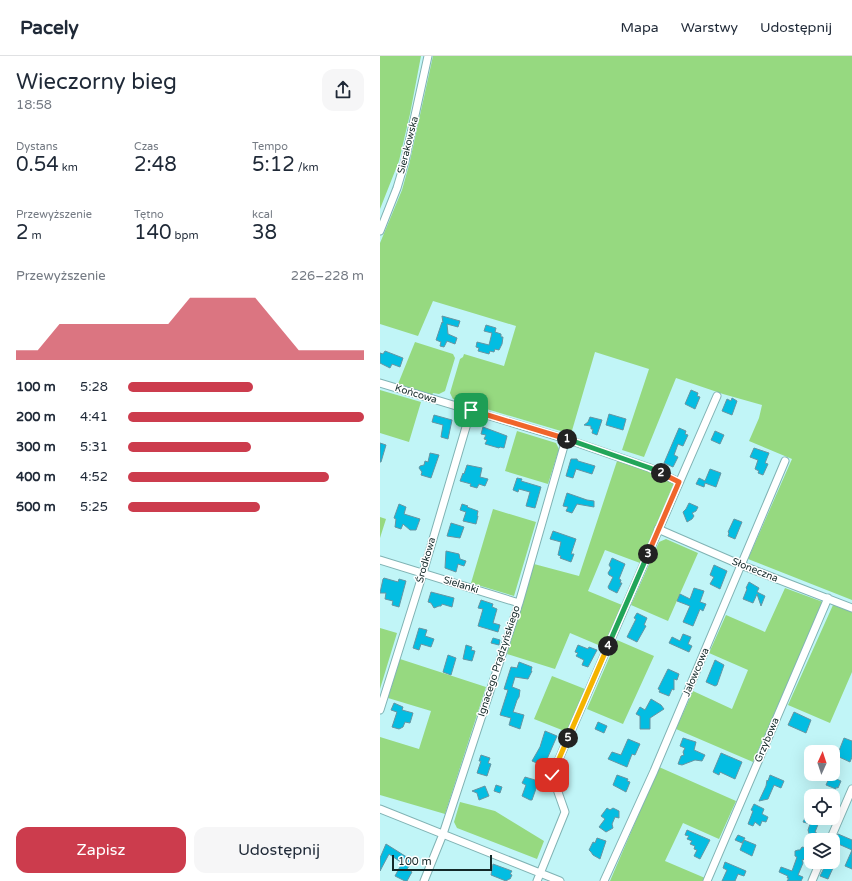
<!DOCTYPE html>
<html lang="pl">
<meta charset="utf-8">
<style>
:root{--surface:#fff;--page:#f6f6f7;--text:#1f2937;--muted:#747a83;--line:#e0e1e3;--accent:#cc3c4d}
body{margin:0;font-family:"Varela Round",sans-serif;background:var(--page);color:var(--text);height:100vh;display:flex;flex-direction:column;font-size:15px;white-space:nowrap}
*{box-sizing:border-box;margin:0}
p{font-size:13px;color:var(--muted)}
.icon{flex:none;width:22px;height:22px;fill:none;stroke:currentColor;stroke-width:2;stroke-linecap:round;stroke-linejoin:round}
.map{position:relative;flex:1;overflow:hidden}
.panel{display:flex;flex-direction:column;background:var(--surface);width:380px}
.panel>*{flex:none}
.needle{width:26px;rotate:3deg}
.controls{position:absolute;left:424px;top:689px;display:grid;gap:8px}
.controls a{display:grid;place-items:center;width:36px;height:36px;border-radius:8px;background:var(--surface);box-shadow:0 4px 16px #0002;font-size:20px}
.scale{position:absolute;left:12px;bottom:10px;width:100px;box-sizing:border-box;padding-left:4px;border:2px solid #132828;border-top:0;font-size:11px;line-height:14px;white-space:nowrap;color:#132828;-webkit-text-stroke:3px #fff;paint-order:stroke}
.pin{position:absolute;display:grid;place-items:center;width:34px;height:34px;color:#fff;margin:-17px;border-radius:8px;box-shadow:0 2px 6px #0006}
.km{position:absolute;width:20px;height:20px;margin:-10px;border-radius:50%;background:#222;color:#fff;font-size:11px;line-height:20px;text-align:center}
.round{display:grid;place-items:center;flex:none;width:42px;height:42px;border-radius:12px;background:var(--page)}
.summary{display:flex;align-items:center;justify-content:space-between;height:68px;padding:0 16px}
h1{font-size:22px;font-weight:600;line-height:30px}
.stats{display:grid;grid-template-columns:repeat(3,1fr);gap:6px;height:68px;padding:4px 16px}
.stats div{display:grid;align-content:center}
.stats b{font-size:20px;font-weight:600}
.stats small{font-size:11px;font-weight:400}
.stats p{font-size:11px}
.chart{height:112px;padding:8px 16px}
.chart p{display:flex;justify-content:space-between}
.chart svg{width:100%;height:72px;margin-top:4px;fill:var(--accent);opacity:.7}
.button{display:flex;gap:8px;margin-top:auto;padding:8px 16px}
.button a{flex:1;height:46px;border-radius:12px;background:var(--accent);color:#fff;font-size:16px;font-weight:600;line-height:46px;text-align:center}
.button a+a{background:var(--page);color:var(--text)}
ul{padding:0 16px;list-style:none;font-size:13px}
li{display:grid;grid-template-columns:64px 48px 1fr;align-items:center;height:30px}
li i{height:10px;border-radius:5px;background:var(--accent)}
header{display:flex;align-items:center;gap:24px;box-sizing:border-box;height:56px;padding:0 20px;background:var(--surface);border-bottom:1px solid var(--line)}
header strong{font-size:19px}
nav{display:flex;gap:22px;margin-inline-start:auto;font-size:14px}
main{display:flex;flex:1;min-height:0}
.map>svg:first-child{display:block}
.green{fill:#96d980}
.building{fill:#03bde2;stroke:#6694a2}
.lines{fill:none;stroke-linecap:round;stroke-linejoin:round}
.street-casing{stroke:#80b3b4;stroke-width:9}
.street{stroke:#fff;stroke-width:7}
.split-1-casing{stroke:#fff;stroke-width:8}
.split-2-casing{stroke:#fff;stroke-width:8}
.split-3-casing{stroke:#fff;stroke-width:8}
.split-4-casing{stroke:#fff;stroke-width:8}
.split-5-casing{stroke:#fff;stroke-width:8}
.split-6-casing{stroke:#fff;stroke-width:8}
.split-1{stroke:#f0652b;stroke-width:5}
.split-2{stroke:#22a559;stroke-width:5}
.split-3{stroke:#f0652b;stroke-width:5}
.split-4{stroke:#22a559;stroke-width:5}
.split-5{stroke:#f5b400;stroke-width:5}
.split-6{stroke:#f5b400;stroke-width:5}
.labels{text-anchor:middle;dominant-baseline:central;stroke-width:3;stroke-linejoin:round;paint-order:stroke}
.street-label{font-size:10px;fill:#132828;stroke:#fff}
</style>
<header>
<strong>Pacely</strong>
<nav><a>Mapa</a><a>Warstwy</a><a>Udostępnij</a></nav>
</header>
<main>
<section class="panel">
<div class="summary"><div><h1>Wieczorny bieg</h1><p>18:58</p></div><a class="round"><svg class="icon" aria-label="share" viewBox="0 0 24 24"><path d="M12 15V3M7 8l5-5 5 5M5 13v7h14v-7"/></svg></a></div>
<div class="stats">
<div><p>Dystans</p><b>0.54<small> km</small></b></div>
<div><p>Czas</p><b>2:48</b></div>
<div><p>Tempo</p><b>5:12<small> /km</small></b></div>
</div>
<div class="stats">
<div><p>Przewyższenie</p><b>2<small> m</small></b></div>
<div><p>Tętno</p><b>140<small> bpm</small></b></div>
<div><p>kcal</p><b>38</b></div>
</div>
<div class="chart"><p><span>Przewyższenie</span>226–228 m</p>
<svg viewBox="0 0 160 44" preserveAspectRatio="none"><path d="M0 44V38L10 38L20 22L30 22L40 22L50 22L60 22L70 22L80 6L90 6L100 6L110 6L120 22L130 38L140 38L150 38L160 38V44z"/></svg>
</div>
<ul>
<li><b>100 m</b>5:28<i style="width:53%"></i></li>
<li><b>200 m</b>4:41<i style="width:100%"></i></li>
<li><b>300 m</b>5:31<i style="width:52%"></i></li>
<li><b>400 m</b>4:52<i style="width:85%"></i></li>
<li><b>500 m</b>5:25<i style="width:56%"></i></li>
</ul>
<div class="button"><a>Zapisz</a><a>Udostępnij</a></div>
</section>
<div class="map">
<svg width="472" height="825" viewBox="0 0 472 825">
<rect width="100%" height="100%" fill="#c1f5f7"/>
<path class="green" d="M0 0H41L30 58 19 105 0 153Z
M53 0H472V544L368 503 412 403 369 385 379 362 382 349 343 338 296 322 264 401 242 394 269 313 215 296 191 378 73 343 70 337 80 303 83 301 84 298 124 310 136 270 53 245 38 280 0 268V187L22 134 29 109Z
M35 286 73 298 75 302 65 335 59 338 53 337 52 339 18 328Z
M0 334 41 346 29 386 0 377Z
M137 375 176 387 179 393 168 428 125 415Z
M237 405 258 411 294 427 260 507 225 494 208 535 242 549 223 591 190 577 175 613 127 598 154 508 199 520Z
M113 453 156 466 134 540 91 527Z
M0 461 6 463 0 482Z
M286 483 318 497 288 565 251 549 279 486Z
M405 532 443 546 373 706 296 673 313 635 352 653 368 614 329 597 346 559 385 576Z
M453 549 472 556V616L450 667 408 649Z
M0 572 17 577 0 633Z
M237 584 274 600 243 668 207 653Z
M20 603 106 631 65 758 0 739V681L39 693 51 655 8 642Z
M172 620 205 633 187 676 154 663Z
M279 711 356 745 339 783 303 767 285 805 325 822 324 825H230Z
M80 746 115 755 164 785 157 803 77 772 74 766Z"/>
<path class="building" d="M62 260 80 265 78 271 67 268 68 278 77 282 75 288 67 285 64 291 60 290 61 286 56 284 62 266 63 267Z
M106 269 116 272 115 276 121 278V281H123L122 288 119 294 115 293 114 296 110 295 109 298 98 295 99 292 96 291 97 286 109 289 112 277 104 275Z
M5 295 23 302 20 311 12 308 10 312 0 307V297L3 298Z
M311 334 318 337 317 340 320 341 315 353 305 348Z
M352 342 357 345 352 359 342 355 347 343 351 345Z
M229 358 246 363 243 374 226 369Z
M54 359 72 364 68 383 61 381 63 369 52 366Z
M210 361 222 364 217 379 212 377 213 373H211V370L204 369 208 366Z
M103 371 127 380 124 392 120 391 119 392 105 388 107 384 104 383 106 379 101 378Z
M299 372 306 375 305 378 308 379 303 390 298 388 294 399 298 401 293 411 284 407Z
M335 375 344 379 340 388 331 384Z
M0 387 6 389 1 406H0Z
M374 392 389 397 385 407 388 408 383 419 378 417 379 415 375 413 378 404 370 401Z
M50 397 59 399 51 422 41 419 42 416 39 412 40 410 44 409 45 405 48 406Z
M191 403H197L198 405 215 410 212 418 196 413 193 422 186 420Z
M87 409 102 412 100 421 108 423 105 430 99 428 97 432 90 430 91 428 80 425 83 417 84 418Z
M330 413 341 417 336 431 325 427 324 431 316 428 319 422 325 425Z
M137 422 142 423 141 425 161 431 155 452 146 450 150 436 139 433 138 436 133 434Z
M187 437 207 444 214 445V451L197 448 192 457 186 455 188 451 183 450Z
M309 447 318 451 316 455 312 457 314 460 312 463 307 466 303 456 306 453Z
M19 448 26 451 24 458 40 463 36 474H30L23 468 21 473 15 471 16 463 14 462Z
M82 448 88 450 87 451 98 455 97 460H98L96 468 83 465 86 456 80 454Z
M354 463 362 466 355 483 348 480 349 477 348 476Z
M71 467 84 471 80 482 67 480Z
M173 475 196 483 191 498H194L191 506 180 502 181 500 178 499 181 486 170 483Z
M66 495 79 498 80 503 86 505 84 510 78 508 76 516 65 512Z
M232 502 245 508 239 523 241 524 240 527H242L237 537 229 533 228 531 233 521 229 519 228 517 231 512 229 509Z
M334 509 347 515 340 533 330 528 334 521 330 519Z
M4 522 18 526 19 523 26 525 19 551 12 549 13 545 5 543 6 537H0L3 523Z
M369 526 379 532 377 536 385 540 381 550 377 538 373 547 363 543 367 533 366 532Z
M314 532 324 535 320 546 326 548 323 555 320 553 313 570 303 566 310 550 297 545 300 538 310 543Z
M51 536 74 542 72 551 62 548 61 550H59L54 552 51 547 48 546Z
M101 544 113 548 112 551 117 553 113 567 120 569 118 576 98 570 103 553 98 552Z
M257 557 267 562 264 569 266 570 257 586 247 581 256 563 254 562Z
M39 572 47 574 45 580 54 583 51 591 41 588 39 594 33 592Z
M303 578 311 581 308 588 312 590 309 596 289 587 292 581 300 585Z
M113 582 120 584 119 589 111 587Z
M86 589 92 591 91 594 95 595 92 605 83 603Z
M198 589 208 593 209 591 217 594 208 611 202 609 204 604 196 600 198 597 195 596Z
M68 599 76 602 71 619 63 616Z
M335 604 344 609 337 629 335 630 326 626Z
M139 606 152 611 151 615H152L148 623 135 621 132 631 140 634 139 641 137 644 133 656 144 659 140 673 129 669 131 662 120 659 128 634 124 633 131 611 137 612Z
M288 613 299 618 297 624 294 623V634L292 633 289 640 279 636 280 634 278 633Z
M271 643 281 649 284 653 270 662V673H260V660L256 658 260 651 265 654Z
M14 647 23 651 22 654 33 657 30 667 25 666 23 671 19 673 12 671 17 656 11 654Z
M414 656 431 664 426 677 408 669Z
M218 666 227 670 224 677 215 673Z
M165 675 177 680 164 710 152 705 160 691Z
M303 682 316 686 314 694 325 699 322 705 315 704 302 709 298 708 301 700 304 699 303 696 305 692 300 690Z
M464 682 472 685V701L470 706 457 700Z
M248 683 260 688 255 699 252 698 247 711 228 703 232 696 241 699Z
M341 697 362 706 355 723 340 716 339 719 333 716Z
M101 699 110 702 108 707 111 708 107 720 97 717 101 705H99Z
M237 719 248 723 247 725 250 726 246 736 233 729Z
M390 719 404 725 401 732 394 729 388 743 379 745 386 730 387 724 388 725Z
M450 720 461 725 458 732 456 731V733L446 729Z
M145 721 155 724V726L158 727 152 744H150L142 740 146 729 142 727Z
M116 729 122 731 120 737 114 735Z
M105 730 109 740 99 744 97 737 92 735Z
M374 748 384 753 382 758 388 761 386 766 382 765 380 770 375 766 373 770 368 768 373 755 371 754Z
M227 752 230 754 233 752 239 755V762L235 761 232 768 233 772 226 776 219 771 225 763 221 760Z
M426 760 439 766 435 776 438 778 436 784 430 781 428 774 430 768 423 766Z
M307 774 330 784 320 803 314 800 317 794 314 793 315 790 310 788 312 785 307 783 309 780 305 779Z
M458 778 472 784V813L465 810 472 794 454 786Z
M358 779 365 782 362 787 355 784Z
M217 782 226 785 220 803 213 799 211 796 209 794 213 786 215 787Z
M364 784 376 789 372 800 360 794Z
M6 788 33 805 27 813 32 816 27 825H25L15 820 22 807 9 798 0 815V802Z
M422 791 431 793V801L427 799 425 803 422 804 423 807 418 819 423 821 421 825H407L409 822H407L408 820 399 816 401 811 412 815 417 801 415 800V795L418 794H420Z
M345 806 366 815 364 820 358 818 355 825H342L347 814 343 812Z
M113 808 132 815 130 818 132 819 130 823H129L126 825 111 819Z
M447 809 453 812 448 823 440 820 444 812H445Z"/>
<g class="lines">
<defs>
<path id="street" d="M0 175 17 132 25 105 48 0
M0 327 186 383 270 412 299 426
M278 473 361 509 472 552
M0 504 139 547
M0 654 43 517 91 354
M0 753 180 825
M450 784 472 733
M44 825 63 778 139 547 186 383
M157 825 185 756 172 719 337 340
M224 825 274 715 405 405
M327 825 448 542
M432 825 440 806"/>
</defs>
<use href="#street" class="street-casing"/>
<use href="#street" class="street"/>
</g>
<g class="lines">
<defs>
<path id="split-1" d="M91 354 187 383"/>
<path id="split-2" d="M187 383 270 412 281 417"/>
<path id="split-3" d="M268 498 299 426 281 417"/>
<path id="split-4" d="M228 590 268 498"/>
<path id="split-5" d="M188 682 228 590"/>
<path id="split-6" d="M172 719 188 682"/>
</defs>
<use href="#split-1" class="split-1-casing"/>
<use href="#split-2" class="split-2-casing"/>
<use href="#split-3" class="split-3-casing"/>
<use href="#split-4" class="split-4-casing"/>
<use href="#split-5" class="split-5-casing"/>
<use href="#split-6" class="split-6-casing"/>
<use href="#split-1" class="split-1"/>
<use href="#split-2" class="split-2"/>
<use href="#split-3" class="split-3"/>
<use href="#split-4" class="split-4"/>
<use href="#split-5" class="split-5"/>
<use href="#split-6" class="split-6"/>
</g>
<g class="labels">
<g class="street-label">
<text transform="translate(28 89) rotate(-76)">Sierakowska</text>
<text transform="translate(36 338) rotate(17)">Końcowa</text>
<text transform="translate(46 504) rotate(-74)">Środkowa</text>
<text transform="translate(375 514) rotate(22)">Słoneczna</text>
<text transform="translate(81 529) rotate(17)">Sielanki</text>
<text transform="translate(119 605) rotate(-72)">Ignacego Prądzyńskiego</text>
<text transform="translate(316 616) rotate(-67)">Jałowcowa</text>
<text transform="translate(387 684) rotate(-67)">Grzybowa</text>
</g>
</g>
</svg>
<div class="controls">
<a><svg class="needle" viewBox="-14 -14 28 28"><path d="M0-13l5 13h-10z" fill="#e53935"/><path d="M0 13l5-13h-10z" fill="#747a83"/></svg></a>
<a><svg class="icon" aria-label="locate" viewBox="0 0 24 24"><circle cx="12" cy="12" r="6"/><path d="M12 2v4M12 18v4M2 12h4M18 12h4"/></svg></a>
<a><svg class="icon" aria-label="layers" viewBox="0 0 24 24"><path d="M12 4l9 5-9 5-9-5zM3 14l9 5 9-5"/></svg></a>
</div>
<div class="scale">100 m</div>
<div class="pin" style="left:91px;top:354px;background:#1e9e55"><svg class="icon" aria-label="arrive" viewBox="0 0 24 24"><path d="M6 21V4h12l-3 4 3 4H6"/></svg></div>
<div class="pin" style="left:172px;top:719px;background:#d93025"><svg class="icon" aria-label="check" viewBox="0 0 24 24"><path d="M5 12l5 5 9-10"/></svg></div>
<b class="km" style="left:187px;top:383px">1</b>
<b class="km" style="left:281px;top:417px">2</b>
<b class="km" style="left:268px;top:498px">3</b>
<b class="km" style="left:228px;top:590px">4</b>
<b class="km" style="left:188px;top:682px">5</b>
</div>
</main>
